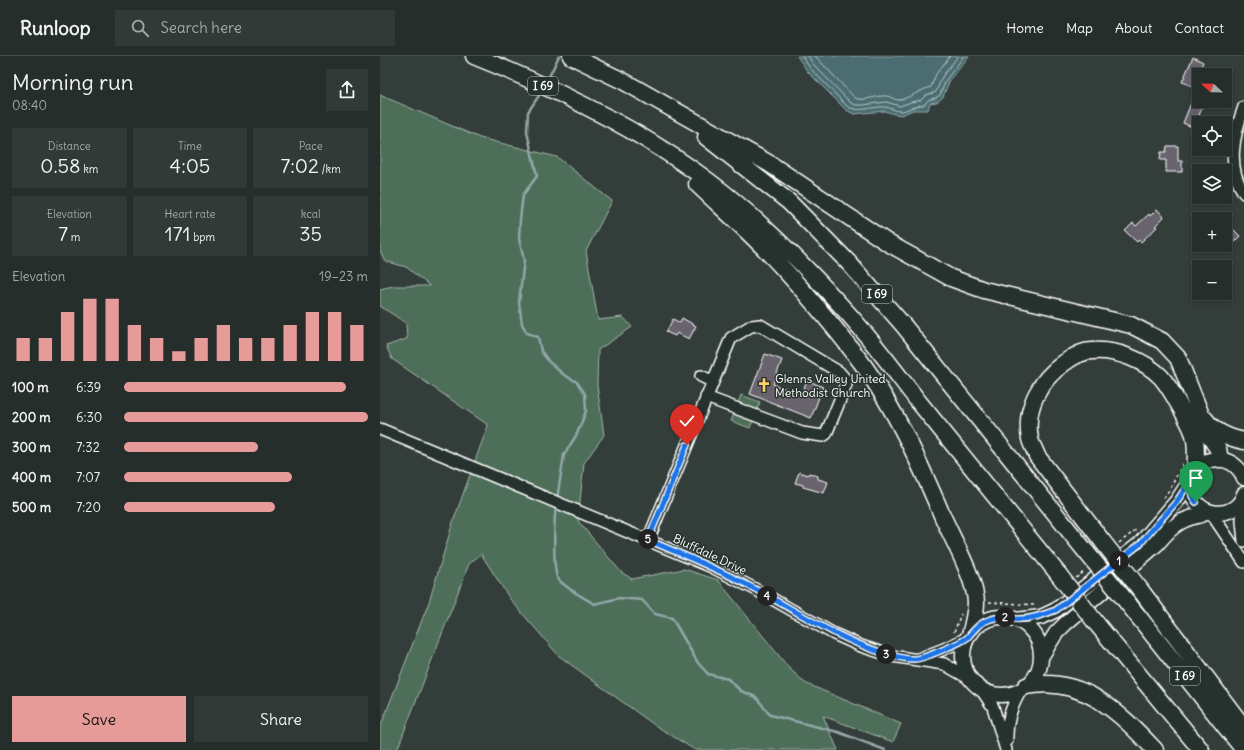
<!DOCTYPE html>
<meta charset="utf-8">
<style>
:root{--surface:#262e2c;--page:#323a38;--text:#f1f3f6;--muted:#a4a8a9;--line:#424a48;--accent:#e69b98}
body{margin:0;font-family:Delius,sans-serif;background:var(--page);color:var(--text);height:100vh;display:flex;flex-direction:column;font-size:15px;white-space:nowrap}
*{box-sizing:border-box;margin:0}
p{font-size:13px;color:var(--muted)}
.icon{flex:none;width:22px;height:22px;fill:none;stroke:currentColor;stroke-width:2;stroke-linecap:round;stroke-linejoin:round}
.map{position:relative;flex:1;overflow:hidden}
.side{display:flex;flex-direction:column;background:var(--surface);width:380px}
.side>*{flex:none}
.needle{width:26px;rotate:292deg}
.controls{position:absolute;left:812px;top:12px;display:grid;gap:8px}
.controls a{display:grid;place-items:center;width:40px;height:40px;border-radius:0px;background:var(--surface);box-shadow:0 2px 6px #0003,0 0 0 1px var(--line);font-size:20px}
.pin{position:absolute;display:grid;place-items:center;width:34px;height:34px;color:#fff;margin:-41px -17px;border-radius:50% 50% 50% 0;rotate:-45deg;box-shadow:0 0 4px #0007}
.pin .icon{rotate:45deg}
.km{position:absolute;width:20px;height:20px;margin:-10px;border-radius:50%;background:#222;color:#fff;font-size:11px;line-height:20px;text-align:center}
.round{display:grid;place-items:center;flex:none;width:42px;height:42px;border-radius:0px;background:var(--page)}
.overview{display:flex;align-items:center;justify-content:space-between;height:68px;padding:0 12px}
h1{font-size:22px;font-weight:600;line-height:30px}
.stats{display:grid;grid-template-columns:repeat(3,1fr);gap:6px;height:68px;padding:4px 12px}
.stats div{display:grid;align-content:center;border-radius:0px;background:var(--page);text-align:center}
.stats b{font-size:20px;font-weight:600}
.stats small{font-size:11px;font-weight:400}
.stats p{font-size:11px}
.chart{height:112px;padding:8px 12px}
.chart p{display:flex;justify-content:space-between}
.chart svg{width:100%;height:72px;margin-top:4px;stroke:var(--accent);stroke-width:6}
.cta{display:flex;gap:8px;margin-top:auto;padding:8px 12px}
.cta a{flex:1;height:46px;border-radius:0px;background:var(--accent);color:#111;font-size:16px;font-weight:600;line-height:46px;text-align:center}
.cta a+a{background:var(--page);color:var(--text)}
ul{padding:0 12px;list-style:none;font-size:13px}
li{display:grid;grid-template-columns:64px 48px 1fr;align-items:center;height:30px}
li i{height:10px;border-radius:5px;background:var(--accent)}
header{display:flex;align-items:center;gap:24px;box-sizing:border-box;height:56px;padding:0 20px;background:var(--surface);border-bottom:1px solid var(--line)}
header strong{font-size:19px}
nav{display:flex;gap:22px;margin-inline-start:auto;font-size:14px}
.search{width:280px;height:36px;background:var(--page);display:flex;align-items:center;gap:10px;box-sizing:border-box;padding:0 14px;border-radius:0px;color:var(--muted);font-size:15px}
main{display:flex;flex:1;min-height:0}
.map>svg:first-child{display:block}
.green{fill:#4e6e58;stroke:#a6b6ac}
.water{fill:#4b6d71;stroke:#93a7aa}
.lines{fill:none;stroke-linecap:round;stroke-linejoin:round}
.shore{stroke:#b7c5c6;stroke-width:1}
.stream{stroke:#93a7aa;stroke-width:2.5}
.building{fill:#69646e;stroke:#fff}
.minor-casing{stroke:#fff;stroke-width:14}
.major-casing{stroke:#fff;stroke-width:17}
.highway-casing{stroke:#fff;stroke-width:19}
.path{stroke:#fff;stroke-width:1.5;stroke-dasharray:3 3;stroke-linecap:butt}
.minor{stroke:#26332d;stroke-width:11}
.major{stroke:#26332d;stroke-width:14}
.highway{stroke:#26332d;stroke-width:16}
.highway-bridge-casing{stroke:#fff;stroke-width:19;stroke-linecap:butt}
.highway-bridge{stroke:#26332d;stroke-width:16}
.route-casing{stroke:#fff;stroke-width:8}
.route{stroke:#1a73e8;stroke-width:5}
.labels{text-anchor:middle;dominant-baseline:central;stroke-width:3;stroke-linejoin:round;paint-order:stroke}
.shield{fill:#26332d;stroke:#bec2c0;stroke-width:1}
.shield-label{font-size:11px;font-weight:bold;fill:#fff}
.poi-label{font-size:12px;fill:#fff;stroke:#26332d;text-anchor:start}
.street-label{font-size:12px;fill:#fff;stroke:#26332d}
</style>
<header>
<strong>Runloop</strong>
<div class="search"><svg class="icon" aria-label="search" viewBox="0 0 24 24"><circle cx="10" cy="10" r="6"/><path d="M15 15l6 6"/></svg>Search here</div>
<nav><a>Home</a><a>Map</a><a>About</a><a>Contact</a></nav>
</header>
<main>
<section class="side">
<div class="overview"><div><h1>Morning run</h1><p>08:40</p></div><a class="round"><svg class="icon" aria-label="share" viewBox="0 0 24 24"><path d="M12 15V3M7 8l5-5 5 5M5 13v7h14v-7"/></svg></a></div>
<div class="stats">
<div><p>Distance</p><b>0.58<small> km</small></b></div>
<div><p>Time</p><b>4:05</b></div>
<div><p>Pace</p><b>7:02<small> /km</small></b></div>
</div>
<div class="stats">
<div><p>Elevation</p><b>7<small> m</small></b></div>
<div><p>Heart rate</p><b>171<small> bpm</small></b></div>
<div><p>kcal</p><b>35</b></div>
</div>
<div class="chart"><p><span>Elevation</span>19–23 m</p>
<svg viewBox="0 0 160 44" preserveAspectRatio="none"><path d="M5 44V30M15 44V30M25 44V14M35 44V6M45 44V6M55 44V22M65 44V30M75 44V38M85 44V30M95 44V22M105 44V30M115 44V30M125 44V22M135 44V14M145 44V14M155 44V22"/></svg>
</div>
<ul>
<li><b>100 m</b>6:39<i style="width:91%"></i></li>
<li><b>200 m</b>6:30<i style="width:100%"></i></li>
<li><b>300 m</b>7:32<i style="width:55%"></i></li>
<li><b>400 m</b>7:07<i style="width:69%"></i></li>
<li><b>500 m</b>7:20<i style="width:62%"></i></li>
</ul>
<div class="cta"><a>Save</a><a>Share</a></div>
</section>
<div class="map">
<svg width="864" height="694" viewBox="0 0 864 694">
<rect width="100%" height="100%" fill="#333d3a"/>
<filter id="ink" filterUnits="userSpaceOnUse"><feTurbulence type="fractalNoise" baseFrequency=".025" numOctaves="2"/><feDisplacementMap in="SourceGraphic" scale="8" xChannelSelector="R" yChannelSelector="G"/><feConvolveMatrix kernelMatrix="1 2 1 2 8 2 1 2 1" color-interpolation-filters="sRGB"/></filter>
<g filter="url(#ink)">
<path class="green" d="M0 39 100 82 177 101 232 145 206 195 218 264 243 261 252 271 218 294 217 329 224 379 204 407 198 465 241 516 252 523 304 513 338 524 408 611 425 627 521 668 513 686 443 660 458 694H315L273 668 179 600 130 543 101 498 89 508 17 694H0V672L49 546 73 466 108 369 12 303 6 290 27 283 26 267 0 250V233L13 230H50L26 211 5 205 0 195Z
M361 339 380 346 370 372 351 365Z"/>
<path class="water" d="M417 0H589L569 26 563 41 557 46 550 47 548 54H533L522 59 514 58 505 55 474 58 466 54 427 15Z"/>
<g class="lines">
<path class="shore" d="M422 0 430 12 468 51C481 57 491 50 505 51 510 51 514 55 520 55 528 55 534 49 544 49L548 44 555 42 560 39 566 24 584 0
M428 0 434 9 471 47 476 49H483L506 46 520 50 531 46 541 44 546 39 556 36 562 21 578 0
M435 0 475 42C485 46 496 39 506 40 511 40 514 44 518 44 526 44 542 33 551 31L556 18 570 0"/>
<path class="stream" d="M167 25 179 0
M162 35 148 56 147 76 157 120 143 139 140 163 139 183 144 204 139 246 142 268 147 277 158 281 161 295 169 306 184 319 197 326 205 338 206 355 197 378 184 399 177 443
M176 450C174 462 173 510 177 521 181 530 205 542 214 548L239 542 262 544 275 558 292 562 318 607 328 618 348 623 361 635 376 641 390 659 458 676 505 694"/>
</g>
<path class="building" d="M813 1 823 6 817 20 819 21 817 32 802 26Z
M811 47 822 52 814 72 803 67Z
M787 90H798V105H802V116H786V104H780L781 96H786Z
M777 153 784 161 775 170 777 171 761 186 759 184 757 186 745 175 753 167 756 170 769 158 770 160Z
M845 165 860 180 851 189 845 183Z
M302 262 316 270 309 283 297 277 295 280 286 276 293 263 300 267Z
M385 298 402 304 393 328 421 339 427 324 443 331 431 362 370 338Z
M419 416 428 419 429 417 438 420V423L448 426 444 437 423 431V429L415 427Z"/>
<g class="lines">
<defs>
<path id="minor" d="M864 51C854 78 846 111 864 137
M321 320 333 326
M0 373 332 511 373 532 454 578 481 590 512 600 564 608 590 623
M863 441 862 466 864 485
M831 457 864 506
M268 484 351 282 371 270 380 269 459 316 466 324V329L446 378 443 380 422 377 326 341
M538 603 564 593 587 582
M601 633 613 651 626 694
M627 685C626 666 631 651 641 634"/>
<path id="major" d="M864 422C852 393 811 399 811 430 811 461 855 467 864 438
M583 600a39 39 0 1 1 78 0a39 39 0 1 1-78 0Z
M636 564 661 561 676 554 760 488 797 445 811 424
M661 601 676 577 685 568 777 488C787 476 797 465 813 461 819 460 822 459 828 456"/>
<path id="highway" d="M94 0C186 37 278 82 355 146 393 178 429 214 463 252 490 281 514 314 538 345 585 403 632 461 679 519
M191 0 243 25 390 108 508 187 571 222 604 234 751 269 782 285 798 302 821 359 826 375 838 393 840 403
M326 81 409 146 468 206 524 270 707 497
M317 128C345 155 375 181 401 210 430 242 458 275 484 310 517 356 540 408 562 459 572 482 595 522 596 546 596 556 593 566 591 576
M825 363C834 376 849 382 864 385
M723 486 657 400C655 394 651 388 650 383 644 352 660 324 684 307 692 301 702 295 712 295 736 293 764 304 781 321 788 329 793 338 798 347 815 376 818 381 815 415
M759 532 864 672
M746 545 864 694
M716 567 821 694
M646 630C703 619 740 657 775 694"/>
</defs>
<use href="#minor" class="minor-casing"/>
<use href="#major" class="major-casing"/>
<use href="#highway" class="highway-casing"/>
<path class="path" d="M784 442 791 431 803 407
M739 487 757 473
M696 522 705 515
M609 546 655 549
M574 576 581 558"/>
<use href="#minor" class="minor"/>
<use href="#major" class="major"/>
<use href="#highway" class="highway"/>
<defs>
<path id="highway-bridge" d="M723 486 759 532
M707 497 746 545
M679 519 716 567"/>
</defs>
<use href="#highway-bridge" class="highway-bridge-casing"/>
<use href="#highway-bridge" class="highway-bridge"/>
</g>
</g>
<g class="lines" filter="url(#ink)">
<defs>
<path id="route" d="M307 389 268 484C303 499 339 513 373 532 415 554 454 581 500 596 510 599 524 604 535 603 543 603 583 586 588 581 595 573 600 566 611 563 620 560 627 563 635 563 649 564 663 559 676 554L760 488 797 445 811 424 812 440 816 446"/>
</defs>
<use href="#route" class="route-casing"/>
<use href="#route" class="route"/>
</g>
<defs>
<symbol id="church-bare" viewBox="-9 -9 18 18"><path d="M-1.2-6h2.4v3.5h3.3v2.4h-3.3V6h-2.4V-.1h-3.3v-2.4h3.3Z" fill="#ffd166" stroke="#26332d" stroke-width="2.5" paint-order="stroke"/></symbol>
</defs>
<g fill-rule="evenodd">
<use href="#church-bare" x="374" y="319" width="20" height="20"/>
</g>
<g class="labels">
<g class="shield">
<rect x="148" y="21" width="30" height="18" rx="3"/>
<rect x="482" y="229" width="30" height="18" rx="3"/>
<rect x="790" y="611" width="30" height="18" rx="3"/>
</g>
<g class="shield-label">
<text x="163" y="30">I 69</text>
<text x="497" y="238">I 69</text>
<text x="805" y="620">I 69</text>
</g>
<g class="poi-label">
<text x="395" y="322">Glenns Valley United<tspan x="395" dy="14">Methodist Church</tspan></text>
</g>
<g class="street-label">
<text transform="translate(330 498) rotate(25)">Bluffdale Drive</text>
</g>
</g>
</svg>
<div class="controls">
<a><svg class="needle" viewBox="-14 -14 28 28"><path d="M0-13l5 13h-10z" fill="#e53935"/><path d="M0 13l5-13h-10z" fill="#a4a8a9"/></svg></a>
<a><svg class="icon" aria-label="locate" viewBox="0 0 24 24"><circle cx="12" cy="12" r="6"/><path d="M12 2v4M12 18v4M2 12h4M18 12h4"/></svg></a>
<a><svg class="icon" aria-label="layers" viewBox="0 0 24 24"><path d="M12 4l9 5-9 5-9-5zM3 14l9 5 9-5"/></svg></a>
<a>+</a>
<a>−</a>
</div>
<div class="pin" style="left:816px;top:446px;background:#1e9e55"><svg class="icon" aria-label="arrive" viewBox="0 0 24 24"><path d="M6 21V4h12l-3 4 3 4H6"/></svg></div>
<div class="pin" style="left:307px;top:389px;background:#d93025"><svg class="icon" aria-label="check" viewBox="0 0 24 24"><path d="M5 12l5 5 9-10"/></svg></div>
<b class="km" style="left:739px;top:505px">1</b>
<b class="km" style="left:625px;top:561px">2</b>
<b class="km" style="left:506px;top:598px">3</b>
<b class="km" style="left:387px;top:540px">4</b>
<b class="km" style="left:268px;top:483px">5</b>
</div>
</main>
